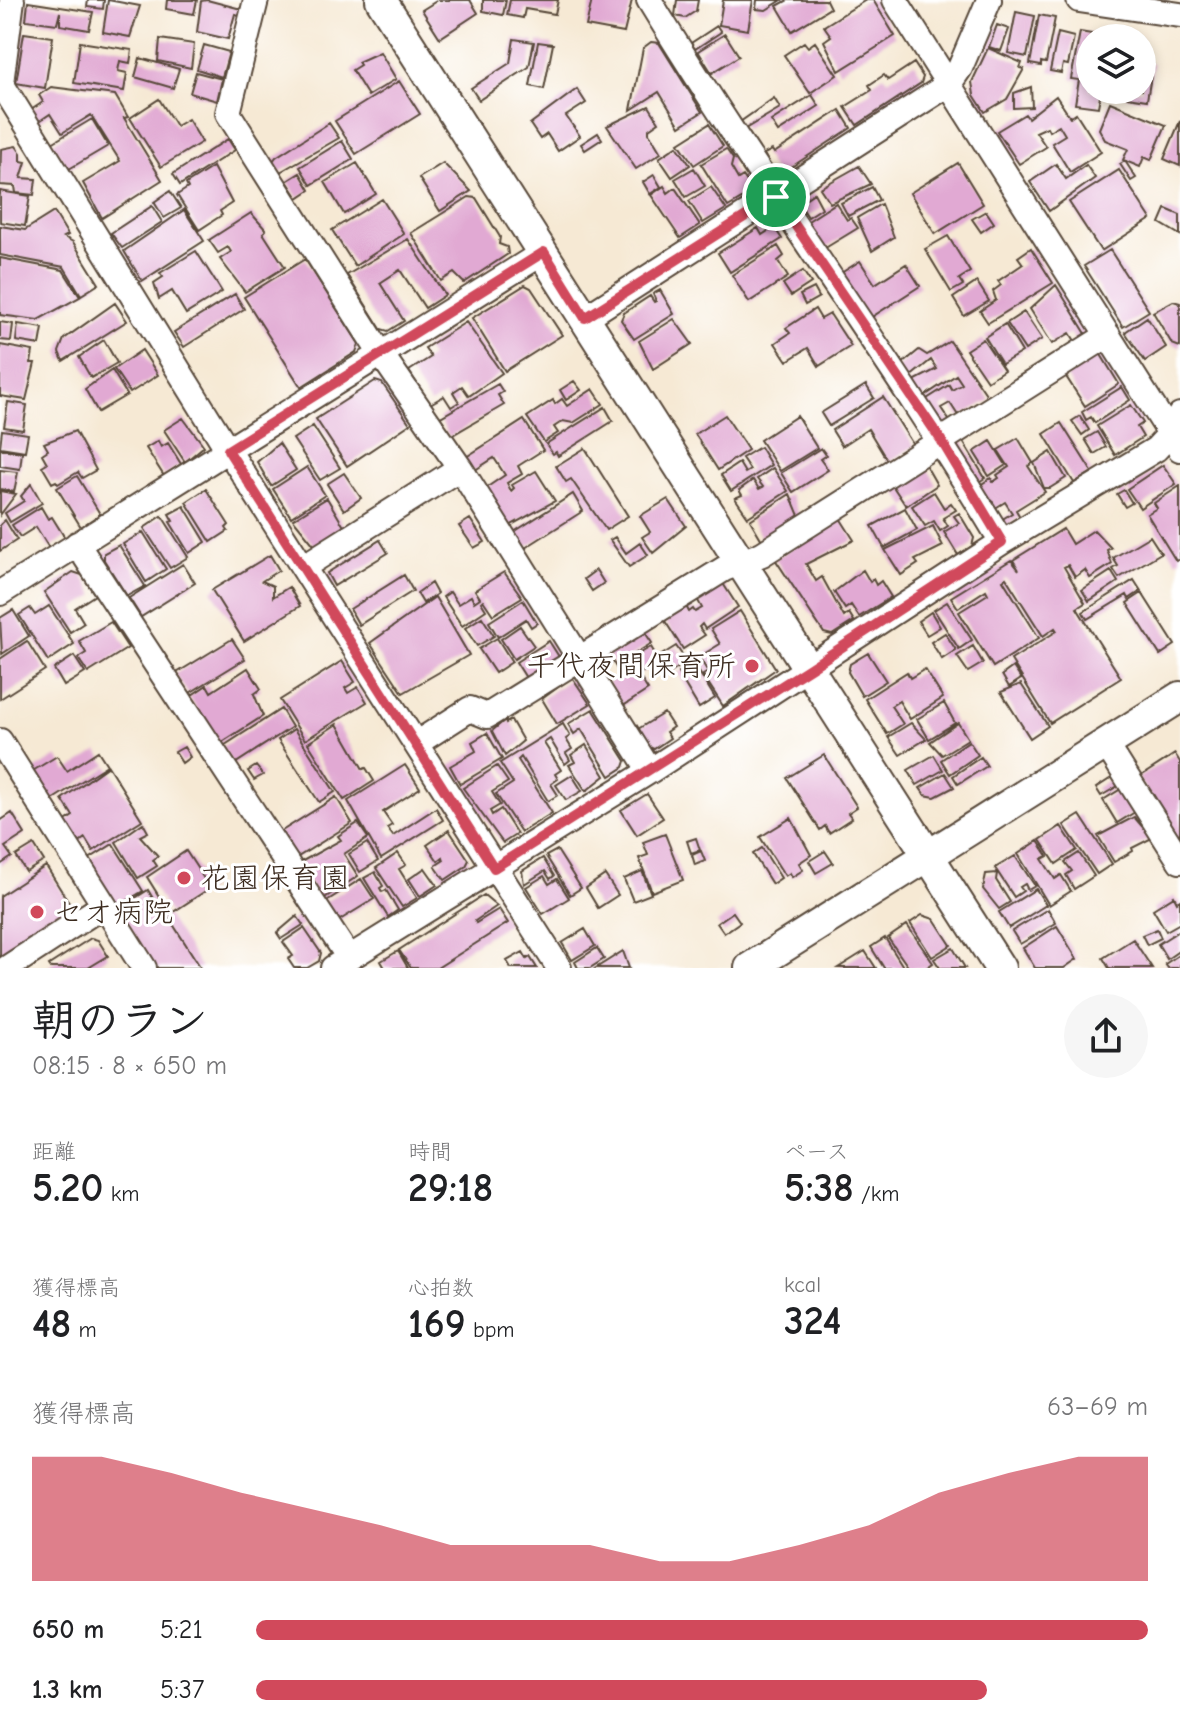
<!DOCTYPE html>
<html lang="ja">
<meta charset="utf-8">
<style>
:root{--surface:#fff;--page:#f6f6f6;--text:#202124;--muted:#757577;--accent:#d1495b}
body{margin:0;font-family:"Comic Neue","Klee One",sans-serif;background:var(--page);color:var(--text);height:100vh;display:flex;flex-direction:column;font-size:30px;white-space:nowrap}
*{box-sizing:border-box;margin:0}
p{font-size:26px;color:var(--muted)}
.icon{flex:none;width:44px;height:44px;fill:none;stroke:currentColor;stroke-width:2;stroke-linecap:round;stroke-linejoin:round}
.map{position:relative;height:968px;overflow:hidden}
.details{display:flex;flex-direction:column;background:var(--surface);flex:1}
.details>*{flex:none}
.buttons{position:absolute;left:1076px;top:24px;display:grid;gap:16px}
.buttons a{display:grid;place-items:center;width:80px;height:80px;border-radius:50%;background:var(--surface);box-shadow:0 4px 12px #0003;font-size:40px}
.pin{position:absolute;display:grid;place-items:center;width:68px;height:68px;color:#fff;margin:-34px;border:4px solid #fff;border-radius:50%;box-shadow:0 2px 8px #0007}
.round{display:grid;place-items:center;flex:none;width:84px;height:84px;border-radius:42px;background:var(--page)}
.headline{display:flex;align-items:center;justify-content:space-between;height:136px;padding:0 32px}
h1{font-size:44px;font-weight:800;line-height:60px}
.stats{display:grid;grid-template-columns:repeat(3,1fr);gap:12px;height:136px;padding:8px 32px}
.stats div{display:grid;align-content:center}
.stats b{font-size:40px;font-weight:800}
.stats small{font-size:22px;font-weight:400}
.stats p{font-size:22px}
.chart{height:224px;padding:16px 32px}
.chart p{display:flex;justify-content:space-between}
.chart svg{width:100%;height:144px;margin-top:8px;fill:var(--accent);opacity:.7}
ul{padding:0 32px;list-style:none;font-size:26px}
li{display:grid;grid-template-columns:128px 96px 1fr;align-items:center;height:60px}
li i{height:20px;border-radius:10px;background:var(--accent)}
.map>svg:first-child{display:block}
.building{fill:#e1a9d3}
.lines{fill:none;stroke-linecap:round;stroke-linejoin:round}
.minor-casing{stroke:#574739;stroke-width:28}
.tertiary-casing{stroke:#574739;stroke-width:34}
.minor{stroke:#fff;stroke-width:24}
.tertiary{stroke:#fff;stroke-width:30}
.route-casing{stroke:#fff;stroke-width:16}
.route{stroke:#d1495b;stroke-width:10}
.poi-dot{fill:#d1495b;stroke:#fff;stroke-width:3}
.labels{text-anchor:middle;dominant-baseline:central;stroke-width:6;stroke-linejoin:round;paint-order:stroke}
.poi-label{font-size:30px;fill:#3b2a1e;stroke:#fff;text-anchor:start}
</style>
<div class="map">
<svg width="1180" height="968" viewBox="0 0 1180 968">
<rect width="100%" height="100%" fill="#fff"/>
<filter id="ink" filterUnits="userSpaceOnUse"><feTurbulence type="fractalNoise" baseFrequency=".0125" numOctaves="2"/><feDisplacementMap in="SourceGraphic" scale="16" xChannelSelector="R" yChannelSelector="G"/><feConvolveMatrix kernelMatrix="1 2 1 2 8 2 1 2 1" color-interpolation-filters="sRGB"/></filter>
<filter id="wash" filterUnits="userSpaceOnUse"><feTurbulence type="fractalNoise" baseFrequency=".006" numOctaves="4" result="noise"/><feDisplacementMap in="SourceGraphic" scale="32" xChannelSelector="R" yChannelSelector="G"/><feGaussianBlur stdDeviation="1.8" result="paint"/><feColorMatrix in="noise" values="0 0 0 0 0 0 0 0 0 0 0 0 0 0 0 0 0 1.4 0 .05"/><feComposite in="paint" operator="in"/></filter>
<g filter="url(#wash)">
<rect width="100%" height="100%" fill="#f6e9d4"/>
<g id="blocks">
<path class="building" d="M88 0H104L103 9 87 7Z
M108 0 140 6 130 37 103 32Z
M167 0H197L194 14 166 9Z
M207 0 241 9 239 15 235 14 228 39 197 32 201 1Z
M438 0H470L478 13 440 38 422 10Z
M483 0H506L503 15 483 11Z
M510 0H558L555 14 525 9 523 18 507 15Z
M592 0H632L624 33 586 26Z
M677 0H698L696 11 685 18 675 16Z
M723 0H753L748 30 719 25Z
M757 0H782L766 10 756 9Z
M788 0H826L830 8 792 31 777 6Z
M866 0H873L895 36 839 71 824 41 831 36 824 26Z
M28 2 93 12 89 30 60 25V12L57 24 26 20Z
M1016 12 1035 16 1027 57 1008 53Z
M1039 15 1055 18 1046 63 1041 62V66L1030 64Z
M997 25 1009 29 1001 51 989 47Z
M717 26 721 32 695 49 691 43Z
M1119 29 1133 32 1132 38H1117Z
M1080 32 1103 36 1090 38V90H1101L1098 107 1075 104 1079 80 1071 79Z
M24 33 53 37 45 88 16 83Z
M1058 33 1074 37 1068 65 1063 64 1061 73 1050 71Z
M725 34 739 56 712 73 698 51Z
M160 39 194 44 191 68 158 61Z
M514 39 534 42 529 67 479 100 471 88 510 63Z
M80 42 132 50 130 63 120 61 118 71 127 73 124 91 74 83Z
M538 42 553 44 544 89 530 86Z
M651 42 659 43 702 112 680 126 659 92 631 110 643 48Z
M804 42 808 47 815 42 837 75 810 93 784 55Z
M204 45 229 52 222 77 197 69Z
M988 48 1022 63 1020 68 1024 69 1007 99 985 112 974 95 972 82Z
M380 52 396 79 368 96 352 70 360 65 358 62Z
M140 58 179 69 173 88 135 77Z
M1142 62 1153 64 1147 100 1127 97 1128 90H1142Z
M914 63 923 77 921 83 857 125 845 107 872 90 869 85 884 75 888 80Z
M196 72 222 79 217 101 190 93Z
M399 81 420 114 356 154 335 121Z
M51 87 115 95 128 117 124 118 162 180 102 218 83 183 120 161 91 115 62 133 50 114 38 122 31 110 43 102 39 95Z
M1031 87 1032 107 1014 108V93Z
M577 89 586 103 566 116 580 136 558 151 547 134 540 139 530 124Z
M812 95 819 106 778 132 771 121Z
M1056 96 1070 117 1076 113 1101 152 1070 172 1052 143 1065 135 1059 125 1049 131 1047 127 1036 132 1046 147 1019 164 997 131 1025 114 1028 118Z
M774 98 780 108 745 129 740 122Z
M159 99 176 126 188 119 202 142 161 167 130 118Z
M1110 102 1166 125 1151 160 1144 157 1140 167 1123 160 1128 149 1105 140 1099 129Z
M649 106 659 122 649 129V133L661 153 636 169 607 126Z
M840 110 851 128 779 175 774 173 764 154 772 150 774 153Z
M92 119 108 146 69 169 52 143Z
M1180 121V166L1164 159Z
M329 123 339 138 280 172 273 161 276 157Z
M709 124 723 146 694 165 679 143Z
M598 133 602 139 585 150 581 144Z
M228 139 235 150 180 185 173 174Z
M342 141 353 159 311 185 300 167Z
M16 146 21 153V161L26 162 21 178 36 179 34 195 16 193 15 186 0 185 1 149Z
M677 146 690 165 672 177 659 158Z
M726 149 733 159 731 167 738 179 743 176 750 186 748 195 728 207 701 164Z
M1125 161 1136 178 1131 181 1120 164Z
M357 163 376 194 344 214 325 182Z
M443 163 471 191 440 211 419 178Z
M958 163 983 204 935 234 910 193Z
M1056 164 1066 179 1086 165 1095 178 1049 211 1030 182Z
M859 166 871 184 830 203 820 188Z
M213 167 232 203 220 211 222 215 199 230 177 195 188 188 186 184Z
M694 168 705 186 686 197 675 179Z
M1119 170 1151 219 1101 251 1069 202Z
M300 173 310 190 298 198 287 181Z
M654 175 661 187 650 194 643 182Z
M664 186 668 193 675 188 700 225 680 238 651 195Z
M711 187 726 209 703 223 689 201Z
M872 187 879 200 848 216 841 203Z
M0 191 30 196 25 226 0 222Z
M170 191 181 208 164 218 154 202Z
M814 193 822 208 808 217 799 203Z
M469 197 476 198 500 237 499 244 507 247 508 254 464 283 454 273 441 281 411 233Z
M382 199 404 234 355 266 332 230Z
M836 203 847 220 851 218 858 228 822 250 805 223Z
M881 204 894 237 872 251 857 218Z
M152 206 162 222 122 248 111 233Z
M1166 209 1180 215V235L1160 223Z
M184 210 204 241 142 281 124 251Z
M986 211 994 223 981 232 972 219Z
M54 212 68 235 64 237 73 242 99 284 81 295 64 267 0 255V226L25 230Z
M251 213 266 230 263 233 285 267 245 292 220 259 231 252 228 247 218 253 209 240Z
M774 227 782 239 730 272 718 253 758 228 762 235Z
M948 236 970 272 959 279 963 285 951 292 925 249Z
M408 239 445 295 425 308 400 270 380 283 404 321 388 331 381 329 347 275Z
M778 246 784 256 778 261 788 277 749 302 732 275Z
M1031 248 1053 283 988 323 980 311 996 300 993 291 1001 285 998 281 1023 264 1018 257Z
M1110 250 1149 311 1123 327 1084 266Z
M196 251 222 292 186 314 172 291 159 299 154 283 163 277 160 273Z
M0 258 63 270 80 297 38 320 0 315Z
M305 259 359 344 356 352 301 387 244 297Z
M860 261 875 284 906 264 920 286 867 320 838 275Z
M803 271 811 283 791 296 783 284Z
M977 282 989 301 964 316 953 298Z
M525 285 531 288 562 335 505 371 472 318Z
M1056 285 1088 337 1077 344 1070 333 1052 344 1030 309Z
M814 288 819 297 805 305 800 295Z
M660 290 674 314 634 339 621 320 624 313 650 296 654 302 656 301 653 294Z
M235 294 244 309 184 347 174 332Z
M1173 301 1180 303V347L1172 344 1153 312Z
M115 303 127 321 63 361 59 352 64 339Z
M815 309 821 319 830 314 851 346 819 366 808 348 787 361 775 343 790 333 786 328Z
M1024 312 1042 339 1025 350 1007 323Z
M1147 317 1166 347 1145 361 1125 332Z
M674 319 692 344 653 369 639 341Z
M0 322 13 324 11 341 0 340Z
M466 322 502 373 469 396 462 386 453 392 459 402 451 407 444 396 430 404 409 371 431 357 425 348Z
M18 324 43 328 40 345 16 341Z
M1005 324 1022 352 1002 364 985 337Z
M983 339 1004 370 987 381 966 350Z
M104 340 117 363 91 378 79 357Z
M950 341 990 400 959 417 950 403 941 408 951 423 937 432 919 404 949 385 952 390 962 384 956 375 917 401 906 385 937 369 931 360 905 381 897 368 919 350 927 355Z
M0 345 33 351 31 363H35L26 400 0 396Z
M142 350 158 375 130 393 114 369Z
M1100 353 1119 384 1085 406 1065 375Z
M112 370 127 395 98 412 85 389Z
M375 381 382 383 410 424 347 466 316 419Z
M574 381 581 390 566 400 560 390Z
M498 384 503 392 498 395 504 405 449 437 439 418Z
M866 385 874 398 829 426 821 413Z
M1122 387 1130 400 1095 423 1091 417 1086 420 1082 412Z
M593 389 603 404 573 423 563 421 554 427 558 433 544 442 527 417 553 400 555 404 562 399 567 406Z
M883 397 914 446 888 462 868 429 842 446 832 430Z
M8 402 27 405 23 430 4 427Z
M1131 405 1143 423 1137 427 1143 437 1115 455 1097 426Z
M605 407 613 421 558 456 556 452 553 454 546 444Z
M725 415 748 450 718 470 695 434Z
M797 416 817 448 780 471 760 440Z
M1080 416 1089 430 1082 435 1072 421Z
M183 418 204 446 185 462 164 430Z
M524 420 543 450 518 466 522 474 507 483 511 491 514 488 512 485 536 471 555 501 508 527 483 490 505 475 494 458 472 472 463 459Z
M1061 423 1092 472 1074 483 1044 434Z
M313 426 340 468 320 480 293 439Z
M2 430 28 434 25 451 0 447Z
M75 431 96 470 82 478 78 472 58 484 56 481 52 483 42 466 47 463 42 454 48 450 44 443Z
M1097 432 1106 447 1094 454 1085 439Z
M1018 438 1033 463 1028 466 1045 492 1016 510 1020 517 1005 526 1001 520 1012 513 1005 502 989 512 974 489 991 478 993 482 999 478 997 475 1009 467 998 450Z
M962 440 985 478 972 486 948 449Z
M158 441 161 447 168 443 181 464 164 476 146 448Z
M991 441 1006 465 989 476 974 452Z
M279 443 296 470 271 486 257 462Z
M760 447 771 465 731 491 721 475 739 463 745 473 750 470 742 458Z
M585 448 628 516 606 530 571 479 566 482 556 466Z
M821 448 826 455 820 459 828 470 793 492 781 473Z
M0 449 22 452 20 469 0 466Z
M1051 452 1066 478 1050 488H1044L1034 463Z
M925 464 937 485 906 506 892 485Z
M1163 465 1176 484 1140 508 1127 489Z
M307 467 325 495 291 517 273 489Z
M773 468 788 491 748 517 735 498 742 495 739 490 753 480 759 489 763 487 757 479Z
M0 470 18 472 14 492 0 489Z
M344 473 361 498 344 510 327 484Z
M77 476 100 514 81 527 57 488Z
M31 484 42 503 10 522 5 513 24 501 21 496Z
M1180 486V559L1176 561 1147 514 1157 508 1154 503Z
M206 489 229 525 226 528 228 531 211 542 186 502Z
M1124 490 1132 503 1125 507 1117 494Z
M0 491 16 494 0 515Z
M934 492 944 508 951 503 956 510 943 518 948 526 940 531 934 521 925 526 912 506Z
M573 494 583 511 525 548 514 532Z
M790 494 800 518 763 542 750 520Z
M327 498 349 535 318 550 293 519Z
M668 499 686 526 653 553 642 537 650 532 640 516Z
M184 506 206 542 189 553 170 522 173 521 169 514Z
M41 507 48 519 52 517 65 538 49 548 36 527 20 537 12 525Z
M905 508 917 530 884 548 872 526Z
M959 513 974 538 972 546 958 555 944 532 959 523 954 516Z
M162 516 188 557 170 568 144 528Z
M840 518 854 540 806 564 816 581 822 577 844 617 849 613 854 621 832 635 824 633 775 559Z
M470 519 485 542 474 548 459 526Z
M5 520 17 540 0 551V525Z
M933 526 943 546 915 560 918 564 901 575 885 550Z
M1063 529 1072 544 1094 530 1111 548 1107 550 1112 564 1090 578 1085 570 1075 577 1068 565 1064 567 1085 603 1077 608 1121 678 1050 723 1011 660 1057 631 1055 628 1043 636 1006 578 1003 580 1039 638 993 667 959 612 988 594 986 590 958 608 951 597 1011 560 1019 570 1013 560Z
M143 532 166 569 146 582 123 544Z
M1150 536 1161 553 1119 578 1113 569 1118 566 1113 558Z
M615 537 626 553 640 543 648 555 629 567 610 540Z
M380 540 388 553 334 586 327 573Z
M119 545 145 586 127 596 104 560V553Z
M270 555 279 570 262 581 273 586V597L289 587 300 606 244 641 212 590Z
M183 564 195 583 141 617 129 598Z
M596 570 604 583 592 591 584 579Z
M863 570 870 582 873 579 876 585 881 581 891 597 859 617 851 605 845 609 834 592Z
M1111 571 1118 582 1089 601 1082 590Z
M73 572 82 575 95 595 75 608 84 623 70 632 44 592Z
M504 572 522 597 493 615 483 600 481 602 486 610 462 626 443 597 450 592 458 604 471 596 474 602 480 598 475 590Z
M404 575 413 591 359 625 350 609Z
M1134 580 1141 591 1129 599 1127 595 1087 619 1083 612Z
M722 582 738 607 705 629 702 624 699 627 705 635 683 649 663 618 685 604 689 612 693 609 695 612 702 608 696 597Z
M431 583 437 594 423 603 417 593Z
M1142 593 1175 645 1160 655 1127 603Z
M435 597 469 655 403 693 370 643Z
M523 600 537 623 531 627 526 619 498 637 489 622Z
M947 602 972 640 959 649 934 610Z
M49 606 74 644 48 661 19 615 30 608 35 615Z
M13 610 29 636 2 654 0 618Z
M740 611 776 669 723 706 703 675 708 672 699 657 720 644 711 629Z
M931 612 940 627 927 635 918 621Z
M482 617 494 636 477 646 465 628Z
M111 622 128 648 88 673 78 658 86 653 79 641Z
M520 626 534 646 514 659 501 639Z
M644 631 652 643 631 656 632 658 651 647 660 662 641 673 634 662 619 672 608 654Z
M945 633 956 650 942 659 931 642Z
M497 638 512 662 495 673 479 649Z
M232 639 245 659 188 694 175 674Z
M27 641 45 670 0 699V659Z
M549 641 561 660 528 681 516 662Z
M676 646 687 662 670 673 660 656Z
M973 646 983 663 968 672 957 656Z
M868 653 886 681 862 696 848 672 850 664Z
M74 656 85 673 64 686 54 669Z
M342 661 355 682 345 688 348 693 358 687 367 702 305 740 280 700Z
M694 664 715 698 699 708 678 673Z
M633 667 648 690 623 706 608 683Z
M1013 667 1021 679 1009 687 1002 675Z
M248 668 261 689 254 694 263 716 219 744 189 697 207 685 211 692Z
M925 669 943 698 910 719 899 701 891 706 903 724 887 734 865 699 907 672 910 678Z
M572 677 590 704 557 724 542 699Z
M1021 684 1048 726 1030 738 1001 692Z
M944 703 955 723 929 739 917 719Z
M281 709 292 727 233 765 222 747Z
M593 709 626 761 624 767 610 776 581 729 574 734 568 724Z
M664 713 673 727 666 732 670 738 654 749 649 747 638 729Z
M505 720 506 723 511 720 523 741 505 756 492 731Z
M911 723 926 739 900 755 888 737Z
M958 723 968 739 942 755 930 742Z
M337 724 363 769 366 768 374 781 344 800 308 743Z
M563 724 570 736 566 739 572 749 566 753 570 760 565 764 550 739 544 743 561 770 555 774 558 779 551 784 558 795 548 801 521 757 518 760 552 813 521 832 496 794 513 783 500 763Z
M294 729 335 792 319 802 278 740Z
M487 733 502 759 460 784 450 766 476 751 472 742Z
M969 741 978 755 950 774 941 760Z
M586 745 605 776 586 791 569 765 575 762 571 755Z
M184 747 190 757 182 763 175 752Z
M98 751 107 765 50 801 31 772 57 756 67 771Z
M1175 754 1180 762V844L1138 778Z
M824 755 857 807 848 813 852 818 829 833 825 826 820 830 787 778Z
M934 755 943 770 917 785 908 770Z
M981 757 987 766 958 784 953 776Z
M405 765 420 788 383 812 392 825 387 828 393 836 436 808 443 820 381 859 348 801Z
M108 766 142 820 93 851 85 838 78 843 64 822 73 816 62 799Z
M256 766 263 775 254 780 248 771Z
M497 766 508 782 492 792 500 805 490 811 492 815 501 809 517 834 503 843 463 788Z
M945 773 954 787 935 797 925 795 920 788Z
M572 775 582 791 566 800 556 785Z
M1113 777 1118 786 1101 796 1096 788Z
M1121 789 1135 812 1117 823 1103 800Z
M647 794 663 818 637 835 621 810Z
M336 797 352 823 293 860 277 834Z
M12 813 25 834 5 847 12 857 0 865V821Z
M1080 815 1112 864 1097 874 1064 825Z
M1134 817 1152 838 1132 848 1133 851 1114 862 1098 836Z
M791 818 811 855 799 863 803 870 792 877 790 873 785 876 760 837Z
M143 823 148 832 140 836 158 856 153 860 157 866 138 878 116 842Z
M358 823 368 838 344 854 358 876 320 901 299 863 341 840 338 836Z
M1061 826 1077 850 1056 864 1040 840Z
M449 830 469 860 466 866 445 880 435 866 444 860 443 857 438 861 427 845Z
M665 834 683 880 652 892 639 858 648 855 643 842Z
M696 838 700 850 691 853 687 841Z
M1038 841 1048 856 1042 859 1055 879 1061 875 1071 891 1049 905 1018 854Z
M367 843 378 861 360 872 349 854Z
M113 844 143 891 116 907 86 861Z
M34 845 44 861 26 872 16 856Z
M762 848 781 878 772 884 753 854Z
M557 850 581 888 570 895 546 856Z
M186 851 210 888 170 914 147 877Z
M701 851 705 861 695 865 692 855Z
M825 851 833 863 816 873 809 861Z
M398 853 406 865 399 869 417 898 402 907 376 868Z
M1079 853 1094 876 1074 889 1066 875 1072 871 1065 862Z
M1015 856 1035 886 1028 890 1025 884 1020 887 1023 891 1014 897 995 868Z
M543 858 554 876 550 879 545 871 524 884 522 871Z
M46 866 74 911 0 961V896Z
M425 868 437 885 420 896 409 879Z
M642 871 651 894 633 901 624 879Z
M375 872 383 886 380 888 382 892 386 890 398 910 388 917 364 878Z
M997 873 996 880 1010 902 999 909 983 889 986 874Z
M605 875 618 895 598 908 586 888Z
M544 876 549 884 557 879 569 898 543 914 526 887Z
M361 879 374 899 335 923 322 904Z
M1036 889 1046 905 1009 928 999 912Z
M148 890 164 917 167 915 201 968H155L118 909Z
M484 895 497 906 475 921 476 923 499 909 508 923 437 968H411L399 950Z
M1174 896 1177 902 1180 900V923L1166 931 1153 909Z
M1048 909 1056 923 1020 944 1012 931Z
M733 912 740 922 724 933 717 923Z
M922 915 934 919 951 945 932 957 910 923Z
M297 916 303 925 281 939 277 933Z
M907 925 933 963 926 968H909L888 938Z
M1057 926 1077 959 1064 968H1035L1023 948Z
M304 928 321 953 319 961 307 968H294L288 959 293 956 283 942Z
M585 929 595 946 572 960 562 943Z
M1157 929 1161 938 1147 945 1142 935Z
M1180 930V950L1167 959 1158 944Z
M91 938 98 940 108 956 88 968H51L49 965Z
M885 938 904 968H884L871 947Z
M1133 939 1152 968H1109L1103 958Z
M597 948 604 959 590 968H578L575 962Z
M953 948 965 968H940L934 959Z
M398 951 408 968H385L381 961Z
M623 951 629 968H596Z
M865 951 876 968H838Z
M523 952 527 959 530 957 537 968H511L507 961Z
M1180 954V968H1168L1165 964Z"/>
</g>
</g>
<g filter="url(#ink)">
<use href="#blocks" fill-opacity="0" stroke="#574739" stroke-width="2"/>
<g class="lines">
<defs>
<path id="minor" d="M12 0 1 83 228 450 559 968
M256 0 228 113 381 354 460 468 650 771
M649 0C761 184 891 357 1002 542
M895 0 1180 449
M1079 0 1180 15
M585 318 949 84 960 68 989 0
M77 544 349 958
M303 567 460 468
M0 593 544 252
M0 741 144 968
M417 743 470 709 487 716 724 569 762 554 1108 335
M1106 744 1180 861
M7 968 104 905
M333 968 650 771 1002 542 1156 449 1170 434 1180 415"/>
<path id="tertiary" d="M381 0 1000 968
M750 968 1180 697"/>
</defs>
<use href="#minor" class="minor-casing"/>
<use href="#tertiary" class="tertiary-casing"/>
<use href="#minor" class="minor"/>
<use href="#tertiary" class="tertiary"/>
</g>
</g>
<g class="lines" filter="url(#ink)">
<defs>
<path id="route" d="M776 197 941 440 1002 542 810 668 494 868 228 450 544 252 585 318Z"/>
</defs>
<use href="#route" class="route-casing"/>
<use href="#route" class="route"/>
</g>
<g class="poi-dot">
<circle cx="752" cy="666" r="8"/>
<circle cx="184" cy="878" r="8"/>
<circle cx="37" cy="912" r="8"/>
</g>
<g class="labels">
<g class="poi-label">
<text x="736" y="666" text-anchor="end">千代夜間保育所</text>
<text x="200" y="878">花園保育園</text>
<text x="53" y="912">セオ病院</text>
</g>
</g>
</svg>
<div class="buttons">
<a><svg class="icon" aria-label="layers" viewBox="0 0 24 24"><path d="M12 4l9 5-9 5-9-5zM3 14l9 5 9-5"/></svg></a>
</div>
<div class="pin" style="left:776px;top:197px;background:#1e9e55"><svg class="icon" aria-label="arrive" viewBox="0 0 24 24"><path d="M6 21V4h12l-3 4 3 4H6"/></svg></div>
</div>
<section class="details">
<div class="headline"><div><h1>朝のラン</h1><p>08:15 · 8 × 650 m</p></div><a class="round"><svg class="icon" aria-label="share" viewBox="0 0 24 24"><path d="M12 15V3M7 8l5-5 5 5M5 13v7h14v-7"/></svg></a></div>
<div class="stats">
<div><p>距離</p><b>5.20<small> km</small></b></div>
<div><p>時間</p><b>29:18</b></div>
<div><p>ペース</p><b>5:38<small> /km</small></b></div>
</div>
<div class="stats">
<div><p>獲得標高</p><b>48<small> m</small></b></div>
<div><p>心拍数</p><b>169<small> bpm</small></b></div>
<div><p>kcal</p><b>324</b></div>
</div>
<div class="chart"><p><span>獲得標高</span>63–69 m</p>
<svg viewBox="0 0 160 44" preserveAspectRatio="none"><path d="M0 44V6L10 6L20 11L30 17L40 22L50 27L60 33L70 33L80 33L90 38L100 38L110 33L120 27L130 17L140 11L150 6L160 6V44z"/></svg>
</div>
<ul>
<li><b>650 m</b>5:21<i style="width:100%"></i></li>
<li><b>1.3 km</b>5:37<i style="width:82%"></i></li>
</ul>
</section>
